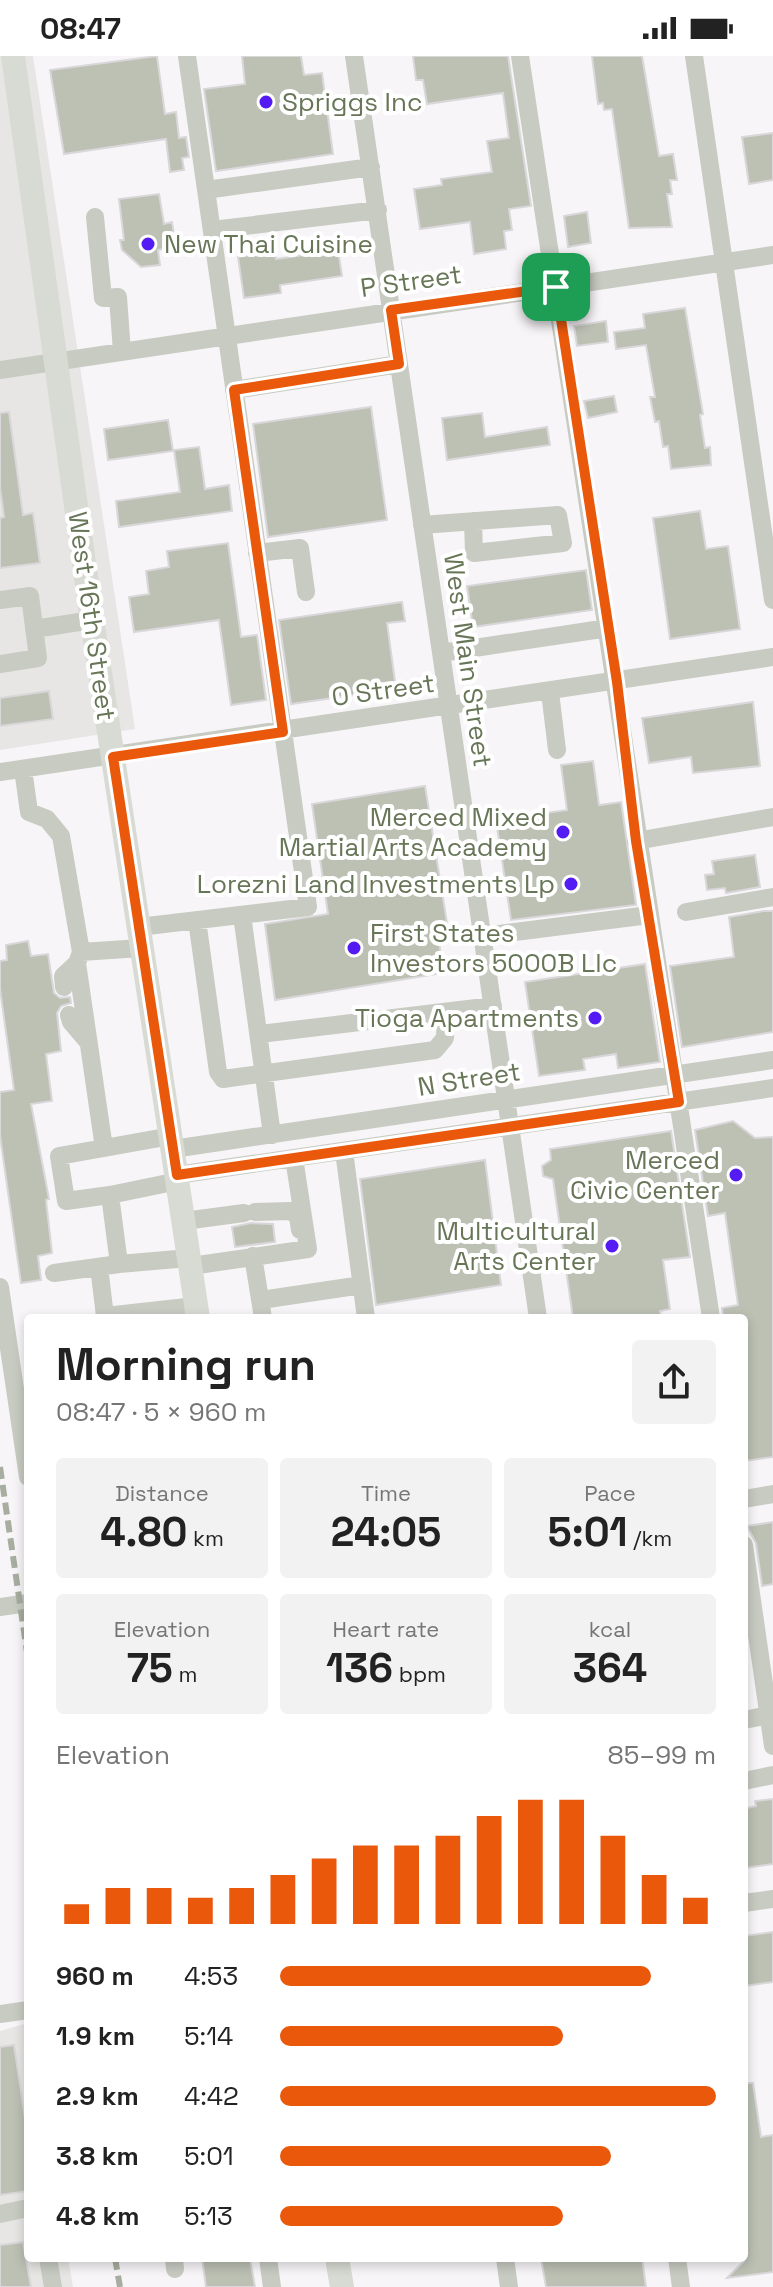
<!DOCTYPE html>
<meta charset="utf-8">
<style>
:root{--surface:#fff;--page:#f2f2f2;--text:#222;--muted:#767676;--accent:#ea580c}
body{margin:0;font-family:"Space Grotesk",sans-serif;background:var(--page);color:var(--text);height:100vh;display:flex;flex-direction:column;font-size:30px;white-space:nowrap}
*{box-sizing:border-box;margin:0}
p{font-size:26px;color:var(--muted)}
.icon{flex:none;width:44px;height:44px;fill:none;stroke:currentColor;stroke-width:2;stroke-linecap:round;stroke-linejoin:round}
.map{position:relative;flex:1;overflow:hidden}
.side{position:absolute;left:24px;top:1258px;width:724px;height:948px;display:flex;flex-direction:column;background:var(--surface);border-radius:8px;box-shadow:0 4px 12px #0003}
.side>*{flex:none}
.pin{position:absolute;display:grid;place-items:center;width:68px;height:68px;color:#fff;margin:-34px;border-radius:16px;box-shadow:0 4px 12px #0006}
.round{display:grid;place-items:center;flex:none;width:84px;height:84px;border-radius:8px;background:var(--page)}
.head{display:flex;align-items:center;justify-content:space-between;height:136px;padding:0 32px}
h1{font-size:44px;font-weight:800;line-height:60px}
.metrics{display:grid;grid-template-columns:repeat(3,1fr);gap:12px;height:136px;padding:8px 32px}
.metrics div{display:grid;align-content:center;border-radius:8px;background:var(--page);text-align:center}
.metrics b{font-size:40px;font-weight:800}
.metrics small{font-size:22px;font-weight:400}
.metrics p{font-size:22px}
.chart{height:224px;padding:16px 32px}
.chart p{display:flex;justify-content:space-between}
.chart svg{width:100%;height:144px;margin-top:8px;stroke:var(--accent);stroke-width:6}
ul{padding:0 32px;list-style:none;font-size:26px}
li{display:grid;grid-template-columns:128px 96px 1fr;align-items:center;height:60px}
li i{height:20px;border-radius:10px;background:var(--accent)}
.status{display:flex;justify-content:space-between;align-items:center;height:56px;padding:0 40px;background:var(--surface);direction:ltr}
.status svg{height:22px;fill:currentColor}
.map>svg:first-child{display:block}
.built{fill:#e7e6e5}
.building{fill:#bcc1b4;stroke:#d9d7d9;stroke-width:2}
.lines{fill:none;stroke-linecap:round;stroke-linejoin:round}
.minor{stroke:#c7cbc2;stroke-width:18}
.major{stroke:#d8dbd3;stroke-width:24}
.rail{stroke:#a7ae9f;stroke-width:6;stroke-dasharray:12 6;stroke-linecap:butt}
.route-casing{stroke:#fff;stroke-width:16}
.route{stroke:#ea580c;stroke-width:10}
.poi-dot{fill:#541bf2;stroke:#fff;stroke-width:3}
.labels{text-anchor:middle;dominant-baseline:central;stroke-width:8;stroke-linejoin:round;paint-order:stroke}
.poi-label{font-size:26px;fill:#687658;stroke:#fff;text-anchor:end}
.street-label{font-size:26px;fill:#687658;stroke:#fff}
</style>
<div class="status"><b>08:47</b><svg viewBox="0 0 49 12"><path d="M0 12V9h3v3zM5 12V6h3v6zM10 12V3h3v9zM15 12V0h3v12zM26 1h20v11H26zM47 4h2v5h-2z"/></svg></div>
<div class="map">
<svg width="773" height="2231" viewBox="0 0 773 2231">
<rect width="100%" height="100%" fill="#f8f5f8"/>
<path class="built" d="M0 0H33L135 673 0 694Z
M28 1967V2202H68L73 2231H0V1975Z"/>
<path class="building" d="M157 0 165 58 176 56 179 82 186 81 189 101 182 102 184 114 170 116 166 83 64 98 50 14Z
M242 0H301L304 19 322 17 333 98 216 115 204 33 245 28Z
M413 0H508L531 150 509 153 512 174 504 175 506 193 474 198 470 166 420 173 414 133 442 129 441 123 492 116 487 85 509 82 503 37 427 48 423 24H416Z
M592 0H642L659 100 673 98 677 124H670L672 138H667L672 171 629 172 612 53 604 54 603 47 598 48Z
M773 77V124L749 128 742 81Z
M159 138 164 168 172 166 176 191 158 194 160 209 141 211 122 194 120 184H124L119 143Z
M587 156 591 187 568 191 564 160Z
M338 194 342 220 280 229 281 237 244 242 238 201 275 195 276 203Z
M685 252 703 358 700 359 705 392 710 391 711 409 671 413 668 390 663 391 659 365 655 366 650 341H655L646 289 616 293 614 276 645 272 643 258Z
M606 265 608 286 577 290 574 270Z
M614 340 617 356 588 362 584 345Z
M371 351 387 464 268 481 253 368Z
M9 356 23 459 33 457 40 507 0 512V462L4 461 0 432V357Z
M482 357 485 381 547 371 550 389 447 404 442 362Z
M168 364 173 395 108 404 104 373Z
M199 391 205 433 229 429 232 455 119 471 116 445 180 436 174 394Z
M700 455 706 493 728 490 740 573 670 583 653 462Z
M228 487 241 581 257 579 266 644 231 649 219 564 134 576 129 541 149 538 146 515 169 511 167 495Z
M586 514 592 554 473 571 467 530Z
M402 546 405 565 387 567 396 633 291 648 279 564Z
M49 635 53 663 0 670V642Z
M753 646 760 710 693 717 691 701 649 707 642 662Z
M593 705 599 749 621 746 636 849 511 864 496 764 567 754 561 709Z
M425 730 447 867 437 868 443 917 275 944 265 868 328 858 312 748Z
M755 799 760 831 726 837 725 832 707 834 705 819 714 818 712 805Z
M764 855H773V976L682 991 670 910 734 901 729 861Z
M28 885 31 900 48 898 54 937 60 942 70 941 71 947 61 950 57 957 61 995 46 998 52 1045 31 1048 49 1143 46 1144 52 1197 38 1200 41 1224 21 1227 0 1080V1036L14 1034 0 933V905L7 904 6 889Z
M645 908 660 1006 618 1012 616 998 583 1003 585 1014 539 1020 525 926Z
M733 1065 755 1082 773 1081V1401L744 1405V1262H723L722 1252 738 1249 725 1157 708 1160 695 1074Z
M671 1075 690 1201 663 1204 670 1253 660 1255 661 1262H573L553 1123 543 1120 542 1110 551 1104 550 1093Z
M485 1104 501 1229 376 1249 360 1123Z
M251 1167 273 1168 275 1186 235 1191 232 1171Z
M773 1466V1528L762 1530 756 1487 747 1470Z
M773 1743V1808L744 1812 747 1752 756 1750 755 1745Z
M773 1876V1926L744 1930V1880Z
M14 1989 28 2082V2135L0 2139V1991Z
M744 2027H753L761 2081 773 2079V2216L727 2222 744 2205Z
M23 2186 31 2231H0V2189Z
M202 2202H250L255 2231H206Z
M541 2202H642L646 2231H546Z"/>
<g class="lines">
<path class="minor" d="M354 0 538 1262
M520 0 711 1262
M694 0 773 544
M206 134 371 111
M95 161 103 242 118 241 122 296
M212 174 378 154
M0 314 773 199
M234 334 399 308
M422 469 558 459 563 487 474 497 473 465
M257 497 300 492 306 536
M0 544 30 540 38 602 0 608
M34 573 92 564
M441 597 595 574
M550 636 557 694
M23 713 29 756 47 763 61 780 81 896 77 907 104 1092 59 1100 66 1145 110 1139 119 1208 54 1217
M0 716 773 601
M636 785 773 761
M686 856 773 841
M242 859 272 1079
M197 864 218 1016 223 1023 435 994 445 982 446 956
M139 871 308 851 187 0
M483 880 649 859
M81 896 141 892
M64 931 63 920 77 907
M69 959 71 966 88 986
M260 978 493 950
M104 1092 171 1080
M173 1093 773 1004
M344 1095 366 1262
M177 1119 773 1032
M110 1139 178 1125
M255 1156 291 1155 298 1161 300 1174
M184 1165 244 1157
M253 1200 263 1262
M119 1208 189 1202
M191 1210 308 1193 294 1102
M99 1211 105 1260 196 1250
M0 1231 28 1421
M261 1244 362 1229
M744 1443 773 1438
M744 1489 773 1690
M0 1551 28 1547
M744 1664 769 1659
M744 1725 773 1719
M744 1847 773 1843
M0 1958 28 1954
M0 2158 28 2152
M48 2202 53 2231
M174 2202 175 2213
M268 2202 272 2231
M505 2202 509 2231
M677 2202 681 2231"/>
<path class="major" d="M13 0 92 564 198 1262
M337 2202 342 2231"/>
<path class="rail" d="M0 1411 28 1603
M115 2202 120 2231"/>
</g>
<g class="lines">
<defs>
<path id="route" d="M556 231 617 626 636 785 679 1046 177 1119 113 701 283 676 234 334 399 308 391 254Z"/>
</defs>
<use href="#route" class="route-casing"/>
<use href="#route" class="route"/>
</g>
<g class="poi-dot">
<circle cx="266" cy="46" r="8"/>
<circle cx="148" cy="188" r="8"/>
<circle cx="563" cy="776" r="8"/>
<circle cx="571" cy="828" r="8"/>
<circle cx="354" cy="892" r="8"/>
<circle cx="595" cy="962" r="8"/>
<circle cx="736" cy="1119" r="8"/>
<circle cx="612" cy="1190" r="8"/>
</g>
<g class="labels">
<g class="poi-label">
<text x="282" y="46" text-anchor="start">Spriggs Inc</text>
<text x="164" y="188" text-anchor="start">New Thai Cuisine</text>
<text x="547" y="761">Merced Mixed<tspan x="547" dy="30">Martial Arts Academy</tspan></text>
<text x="555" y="828">Lorezni Land Investments Lp</text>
<text x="370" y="877" text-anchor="start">First States<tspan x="370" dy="30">Investors 5000B Llc</tspan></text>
<text x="579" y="962">Tioga Apartments</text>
<text x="720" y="1104">Merced<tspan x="720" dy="30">Civic Center</tspan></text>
<text x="596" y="1175">Multicultural<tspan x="596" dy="30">Arts Center</tspan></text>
</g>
<g class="street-label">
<text transform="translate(411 225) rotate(-8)">P Street</text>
<text transform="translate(92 560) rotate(82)">West 16th Street</text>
<text transform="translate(468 604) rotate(82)">West Main Street</text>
<text transform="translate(383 634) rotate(-8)">O Street</text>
<text transform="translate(469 1023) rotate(-9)">N Street</text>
</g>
</g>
</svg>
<div class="pin" style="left:556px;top:231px;background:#1e9e55"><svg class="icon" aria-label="arrive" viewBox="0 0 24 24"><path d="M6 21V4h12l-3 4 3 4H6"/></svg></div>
<section class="side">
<div class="head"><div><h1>Morning run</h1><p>08:47 · 5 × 960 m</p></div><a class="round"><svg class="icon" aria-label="share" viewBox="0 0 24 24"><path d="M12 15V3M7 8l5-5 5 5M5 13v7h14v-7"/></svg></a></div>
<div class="metrics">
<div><p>Distance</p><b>4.80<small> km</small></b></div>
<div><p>Time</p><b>24:05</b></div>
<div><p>Pace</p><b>5:01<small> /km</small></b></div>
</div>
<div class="metrics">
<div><p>Elevation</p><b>75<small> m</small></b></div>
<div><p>Heart rate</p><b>136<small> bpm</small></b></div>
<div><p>kcal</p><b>364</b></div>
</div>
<div class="chart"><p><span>Elevation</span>85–99 m</p>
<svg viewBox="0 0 160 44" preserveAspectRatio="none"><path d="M5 44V38M15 44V33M25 44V33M35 44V36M45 44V33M55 44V29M65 44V24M75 44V20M85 44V20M95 44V17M105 44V11M115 44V6M125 44V6M135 44V17M145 44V29M155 44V36"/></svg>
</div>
<ul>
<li><b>960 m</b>4:53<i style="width:85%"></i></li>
<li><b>1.9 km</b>5:14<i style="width:65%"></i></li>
<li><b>2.9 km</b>4:42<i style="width:100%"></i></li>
<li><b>3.8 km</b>5:01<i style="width:76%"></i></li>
<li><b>4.8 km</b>5:13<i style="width:65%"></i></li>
</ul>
</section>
</div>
